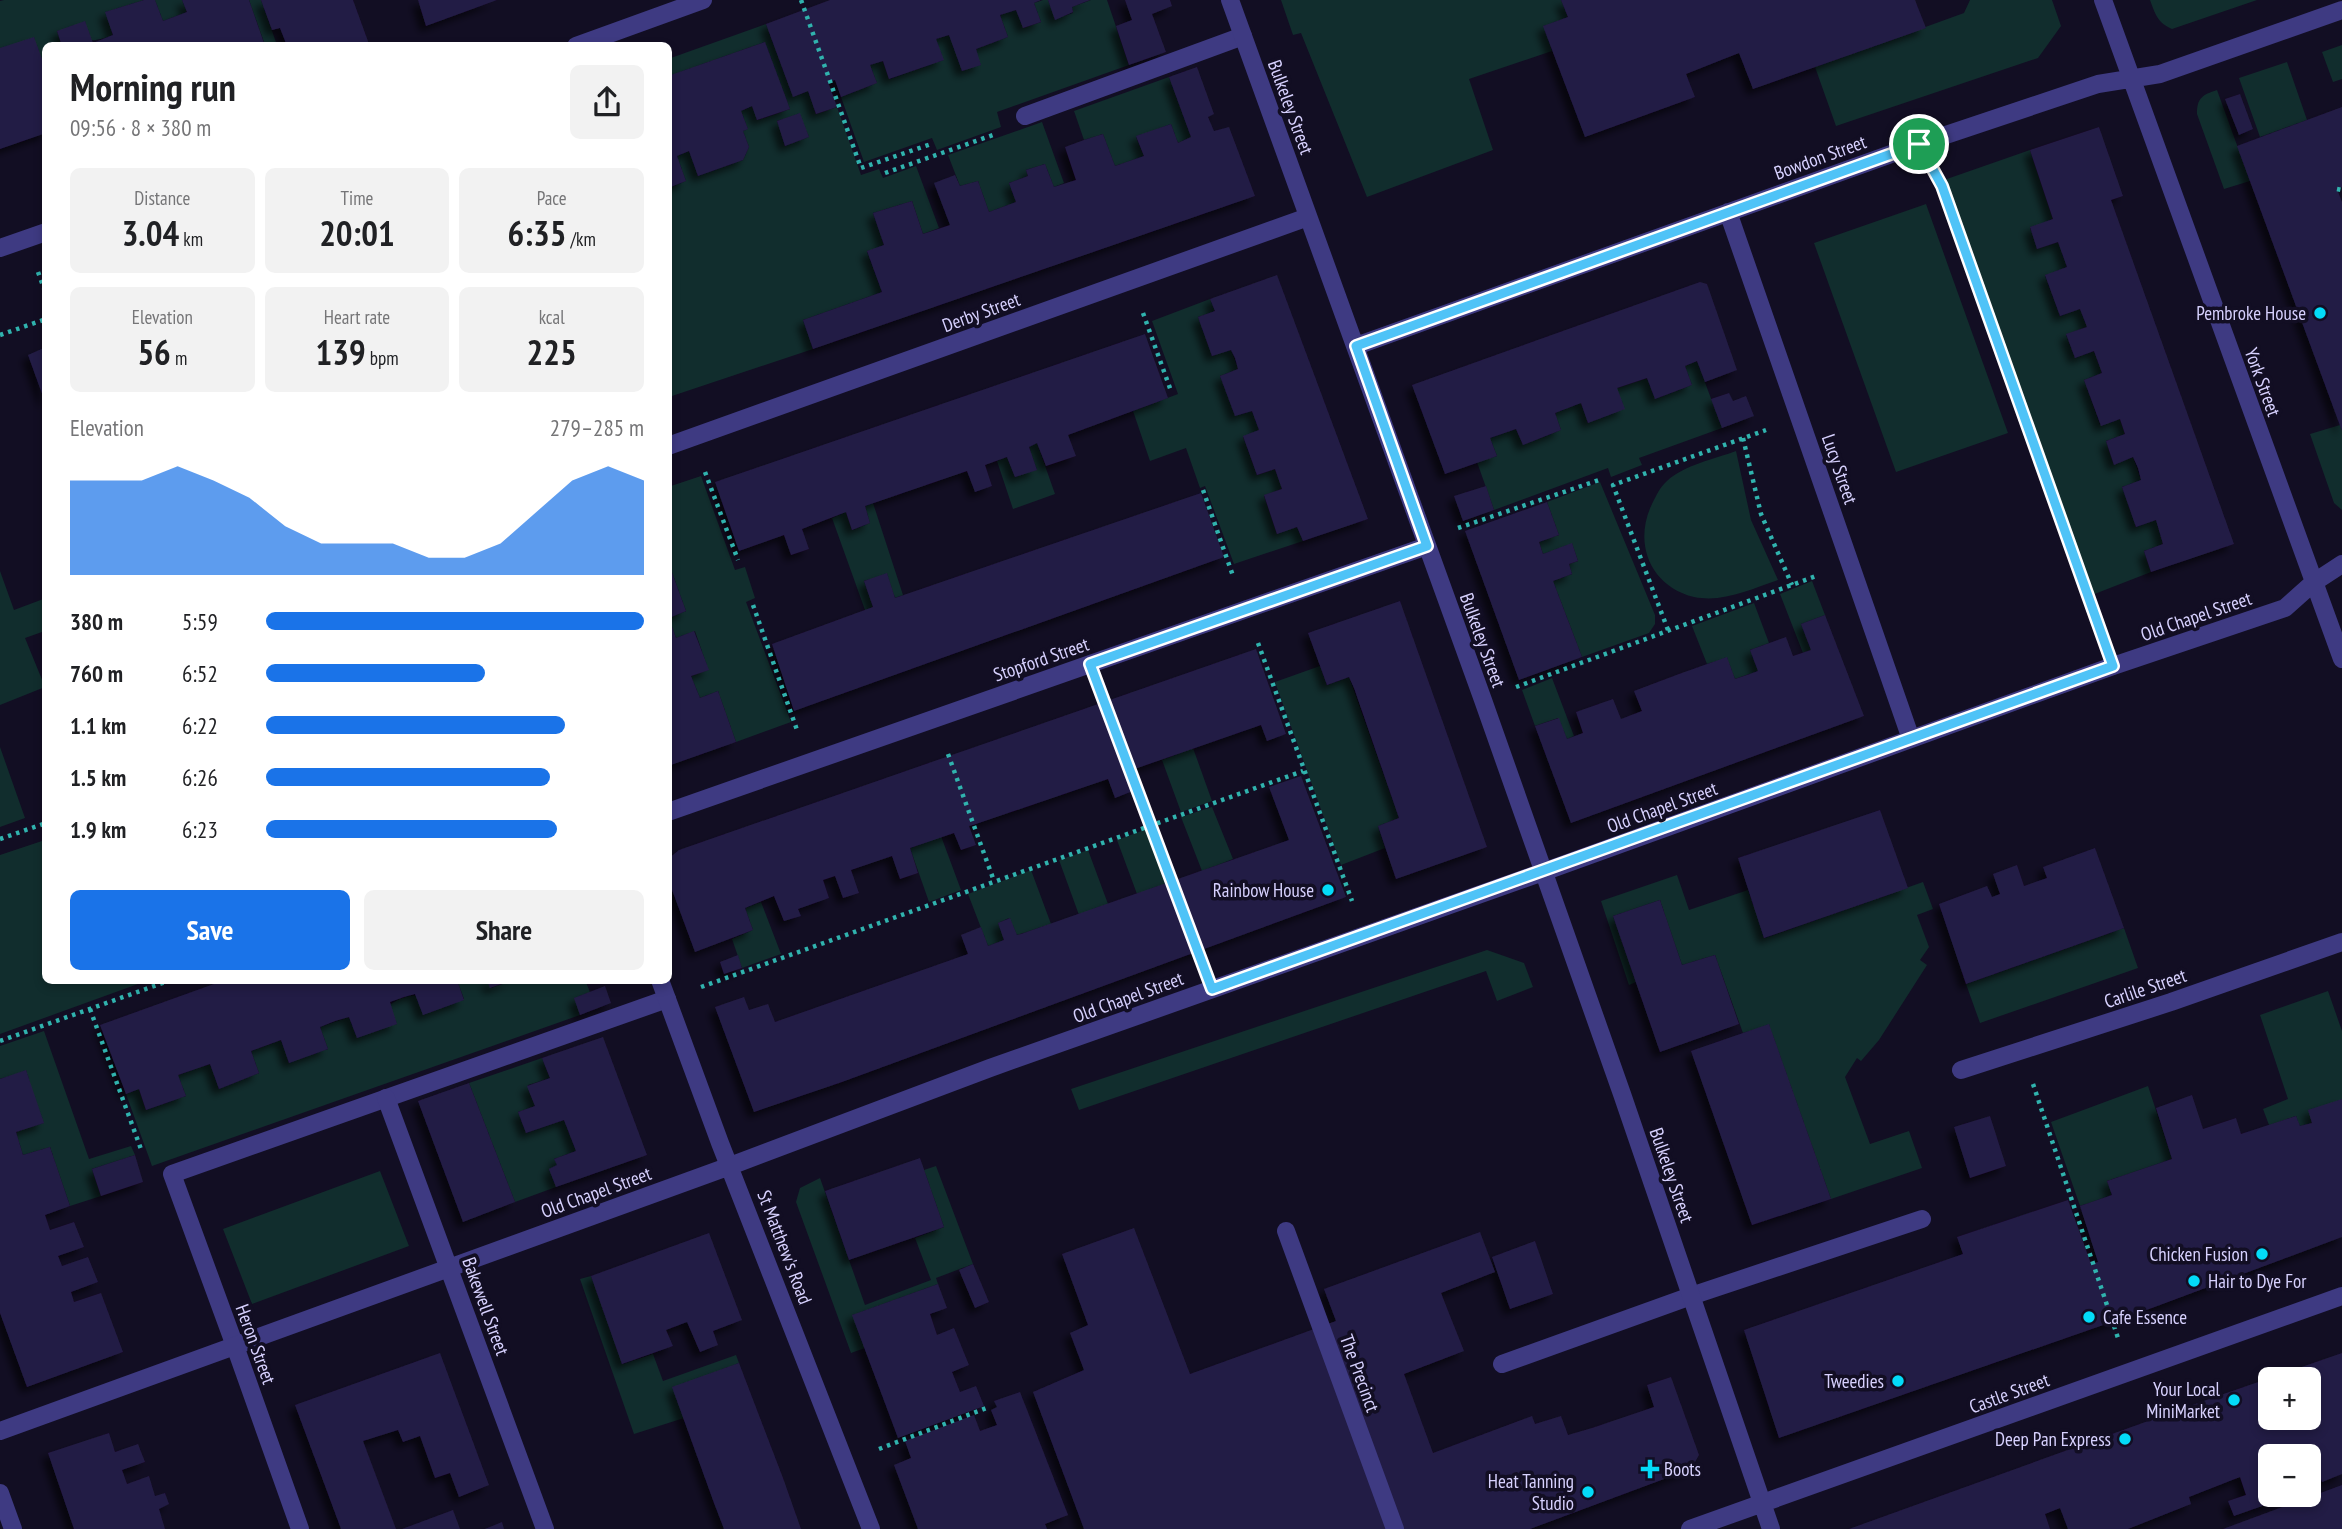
<!DOCTYPE html>
<meta charset="utf-8">
<style>
:root{--surface:#fff;--page:#f2f2f2;--text:#202124;--muted:#757577;--accent:#1a73e8}
body{margin:0;font-family:"PT Sans Narrow",sans-serif;background:var(--page);color:var(--text);height:100vh;display:flex;flex-direction:column;font-size:26px;white-space:nowrap}
*{box-sizing:border-box;margin:0}
p{font-size:23px;color:var(--muted)}
.icon{flex:none;width:38px;height:38px;fill:none;stroke:currentColor;stroke-width:2;stroke-linecap:round;stroke-linejoin:round}
.map{position:relative;flex:1;overflow:hidden}
.drawer{position:absolute;left:42px;top:42px;width:630px;height:942px;display:flex;flex-direction:column;background:var(--surface);border-radius:10px;box-shadow:0 4px 10px #0003}
.drawer>*{flex:none}
.fabs{position:absolute;left:2258px;top:1367px;display:grid;gap:14px}
.fabs a{display:grid;place-items:center;width:63px;height:63px;border-radius:10px;background:var(--surface);box-shadow:0 4px 10px #0003;font-size:35px}
.pin{position:absolute;display:grid;place-items:center;width:60px;height:60px;color:#fff;margin:-30px;border:4px solid #fff;border-radius:50%;box-shadow:0 2px 7px #0007}
.round{display:grid;place-items:center;flex:none;width:74px;height:74px;border-radius:10px;background:var(--page)}
.headline{display:flex;align-items:center;justify-content:space-between;height:119px;padding:0 28px}
h1{font-size:38px;font-weight:700;line-height:52px}
.metrics{display:grid;grid-template-columns:repeat(3,1fr);gap:10px;height:119px;padding:7px 28px}
.metrics div{display:grid;align-content:center;border-radius:10px;background:var(--page);text-align:center}
.metrics b{font-size:35px;font-weight:700}
.metrics small{font-size:19px;font-weight:400}
.metrics p{font-size:19px}
.chart{height:196px;padding:14px 28px}
.chart p{display:flex;justify-content:space-between}
.chart svg{width:100%;height:126px;margin-top:7px;fill:var(--accent);opacity:.7}
.primary-button{display:flex;gap:14px;margin-top:auto;padding:14px 28px}
.primary-button a{flex:1;height:80px;border-radius:10px;background:var(--accent);color:#fff;font-size:28px;font-weight:700;line-height:80px;text-align:center}
.primary-button a+a{background:var(--page);color:var(--text)}
ul{padding:0 28px;list-style:none;font-size:23px}
li{display:grid;grid-template-columns:112px 84px 1fr;align-items:center;height:52px}
li i{height:18px;border-radius:9px;background:var(--accent)}
.map>svg:first-child{display:block}
.green{fill:#112d2d;fill-rule:evenodd}
.building{fill:#241b44;fill-rule:evenodd;filter:url(#shadow)}
.lines{fill:none;stroke-linecap:round;stroke-linejoin:round}
.path{stroke:#30b3ae;stroke-width:4.5;stroke-dasharray:3.5 5;stroke-linecap:butt}
.lane{stroke:#3e3a82;stroke-width:18}
.street{stroke:#3e3a82;stroke-width:18}
.route-casing{stroke:#fff;stroke-width:14}
.route{stroke:#4fc3f7;stroke-width:9}
.poi-dot{fill:#03dbf8;stroke:#120e23;stroke-width:2.5}
.labels{text-anchor:middle;dominant-baseline:central;stroke-width:7;stroke-linejoin:round;paint-order:stroke}
.street-label{font-size:19px;fill:#d7d1fe;stroke:#120e23}
.poi-label{font-size:19px;fill:#d7d1fe;stroke:#120e23;text-anchor:end}
</style>
<div class="map">
<svg width="2342" height="1529" viewBox="0 0 2342 1529">
<defs>
<filter id="shadow"><feDropShadow dx="-6" dy="6" stdDeviation="3.5" flood-color="#0009"/></filter>
</defs>
<rect width="100%" height="100%" fill="#120e23"/>
<path class="green" d="M4 0H144L106 12 113 35C88 45 82 39 57 31L62 45 46 46 45 58 42 59 0 48V1Z
M155 0H182L187 12 163 21Z
M249 0H261L277 45H265Z
M1043 0H1048L1055 19 1073 13 1072 7 1091 0H1107L1129 65 997 112 1001 127 937 150 932 138 864 162 841 97 877 83 870 65 883 61 890 79 943 60 936 39 949 35 976 49 1008 37 1000 15 1016 10 1023 28 1041 22 1034 3Z
M1281 0H1561L1568 17 1544 26 1552 51 1469 79 1493 150 1367 197 1301 33 1293 35Z
M1970 0H2052L2061 26 2038 58 1836 126 1815 67 1964 13Z
M2150 0H2257L2172 29C2158 23 2155 14 2150 0Z
M766 24 793 97 808 91 816 114 837 107 861 175 879 169 883 178 916 166 939 228 923 234 912 201 873 213 884 245 867 252 882 292 803 320 813 349 669 397V188L686 181 677 156 689 151 698 176 743 160 749 147 743 131 748 129 741 111 752 106 758 120 790 109 765 42 669 76 668 59ZM799 114 809 137 785 146 777 121Z
M2342 45V79L2333 82 2322 52Z
M2287 62 2307 120 2260 137 2239 78Z
M1169 77 1191 137 1178 143 1171 124 1136 137 1144 156 1115 166 1103 134 1084 140 1074 111Z
M2217 90 2250 181 2224 189 2197 114C2197 98 2202 95 2217 90Z
M1042 122 1064 183 1054 187 1045 164 1026 170 1028 176 1009 183 1016 202 989 212 978 181 960 186 948 155Z
M2030 150 2053 219 2030 228 2037 248 2058 242 2067 267 2045 276 2060 316 2080 309 2087 327 2066 335 2075 358 2094 351 2102 373 2084 380 2100 425 2120 419 2125 434 2106 441 2114 464 2133 457 2141 480 2122 487 2136 527 2156 520 2163 544 2144 551 2151 572 2092 595 1944 180Z
M1926 204 2008 433 1896 472 1814 243Z
M1210 299 1215 311 1198 317 1212 355 1231 350 1238 369 1220 376 1235 416 1252 411 1259 430 1243 437 1257 475 1275 469 1282 489 1264 496 1277 533 1297 527 1303 541 1234 564 1205 486 1200 488 1186 448 1150 461 1133 411 1178 394 1152 321Z
M1697 361 1722 428 1639 458 1642 465 1611 477 1608 468 1494 510 1477 462 1497 456 1490 438 1516 429 1523 445 1561 430 1555 413 1581 403 1588 423 1617 388 1647 378 1655 399 1692 385 1685 366Z
M2340 425 2342 431V510L2334 503 2310 434Z
M1037 443 1055 494 1013 509 997 461 1007 457 1037 470 1029 447Z
M1736 451 1751 520 1778 580C1751 589 1723 603 1694 597 1650 586 1633 543 1652 504 1656 496 1660 487 1667 481 1684 465 1715 459 1736 451Z
M701 476 735 570 745 567 755 598 746 602 791 722 736 742 718 691 700 698 691 676 708 669 695 631 676 638 669 618 686 611 671 570H669L668 487Z
M1600 482 1655 615V624L1649 633 1582 657 1553 581 1572 574 1569 564 1578 561 1572 544 1543 554 1539 542 1559 535 1547 502Z
M873 503 903 595 895 598 887 574 864 581 873 607 865 610 832 518 846 512 853 530 870 523 865 506Z
M0 571 14 610 46 598 45 640 42 632 25 638 45 687 0 705Z
M1812 581 1825 615 1801 624 1811 650 1803 653 1780 594Z
M1754 603 1769 643 1750 650 1758 671 1735 679 1727 658 1707 664 1692 626Z
M1320 666 1327 685 1349 677 1399 818 1378 826 1385 848 1341 865 1275 682Z
M1552 678 1574 736 1567 739 1558 718 1535 726 1522 690Z
M0 747 25 818 0 827Z
M1193 748 1212 801 1181 812 1162 760Z
M1212 807 1233 859 1202 871 1181 817Z
M1147 829 1168 883 1137 894 1117 840Z
M941 836 961 890 929 902 910 848Z
M45 840 46 980H149L0 1034V855Z
M1088 850 1108 904 1079 915 1059 860Z
M1031 870 1051 924 1017 935 1009 918 998 923 1004 940 988 946 968 894Z
M1677 875 1689 910 1748 890 1765 938 1923 882 1933 909 1917 915 1929 947 1920 960 1927 965 1879 1040 1861 1061 1857 1058 1845 1077 1870 1144 1909 1131 1922 1168 1831 1199 1769 1025 1743 1033 1715 955 1682 965 1660 900 1613 916 1636 982 1629 985 1601 901Z
M761 902 781 954 742 968 732 939 753 930 745 908Z
M2124 928 2138 968 1980 1023 1966 984Z
M1487 950 1524 963 1533 987 1497 1001 1486 971 1079 1110 1071 1089Z
M457 980H487L491 988 514 980H585L590 992 575 998 580 1015 152 1166 126 1094 139 1089 146 1110 186 1096 178 1075 210 1064 219 1089 259 1073 251 1051 281 1040 289 1062 328 1049 320 1027 349 1017 357 1038C401 990 400 992 464 999Z
M2328 991 2342 1031V1099L2312 1123 2300 1126 2296 1116 2269 1125 2263 1109 2288 1099 2260 1015Z
M44 1031 89 1159 131 1146 135 1155 92 1169 101 1196 70 1206 50 1147 23 1155 16 1132 43 1123 26 1071 0 1079V1046Z
M542 1058 550 1078 528 1085 535 1106 518 1112 526 1133 564 1120 576 1151 554 1159 557 1165 550 1169 556 1187 515 1202 469 1083Z
M2148 1086 2172 1159 2107 1181 2112 1195 2080 1206 2051 1122Z
M936 1166 973 1264 936 1278 938 1284 853 1315 865 1348 851 1353 796 1202 800 1188 820 1178 865 1305 931 1280 915 1238 944 1227 924 1170Z
M380 1171 409 1246 252 1304 223 1229Z
M591 1276 623 1364 653 1354 663 1381 736 1355 739 1363 708 1375 684 1418 634 1434 580 1279Z"/>
<path class="building" d="M144 0H155L163 21 187 12 182 0H249L265 46H62L57 31 85 21 93 43 113 35 105 12Z
M261 0H353L369 44 287 46 280 28 272 30Z
M418 0H497L426 26Z
M830 0H1041L1034 3 1041 22 1023 28 1016 10 1000 15 1008 37 976 49 981 65 962 71 949 35 936 39 944 60 889 79 883 61 870 65 877 83 841 97 835 80 828 82 837 107 816 114 808 91 793 97 766 24Z
M1048 0H1090L1072 7 1073 12 1055 20Z
M1125 0H1170L1172 6 1152 14 1166 52 1129 65 1116 26 1132 20Z
M1561 0H1915L1926 28 1753 89 1739 53 1686 74 1695 97 1585 137 1543 26 1568 17Z
M34 37 42 59 46 58V133L0 149V48Z
M765 42 790 109 757 120 752 106 741 111 748 129 743 131 749 147 743 160 698 176 689 151 677 156 686 181 668 188V76Z
M1197 67 1214 114 1208 117 1214 131 1229 127 1255 196 813 349 803 320 882 292 867 251 884 245 873 213 912 201 923 234 950 225 934 183 955 175 960 186 978 181 989 212 1016 202 1009 183 1028 176 1026 170 1045 164 1054 187 1076 180 1065 147 1084 140 1103 134 1115 166 1144 156 1136 136 1171 124 1178 143 1191 137 1169 77Z
M2240 94 2253 129 2239 135 2225 99Z
M2342 107V187L2337 189 2342 202V431L2237 146Z
M800 113 809 137 785 146 777 121Z
M2099 127 2123 196 2111 200 2234 544 2151 572 2144 551 2163 544 2156 520 2136 527 2122 487 2141 480 2138 468 2133 457 2114 465 2106 441 2125 434 2120 419 2101 426 2084 380 2102 373 2094 351 2075 358 2066 334 2087 327 2080 309 2060 316 2045 275 2067 267 2058 242 2037 249 2030 227 2053 219 2030 150Z
M1277 275 1368 519 1303 541 1297 527 1277 534 1264 495 1282 489 1275 469 1257 475 1243 436 1259 430 1252 411 1235 416 1220 376 1238 369 1235 358 1231 350 1212 356 1198 317 1215 311 1210 299Z
M1700 282 1707 284 1737 370 1705 382 1697 361 1685 366 1692 385 1655 399 1647 378 1617 388 1625 409 1588 423 1581 403 1555 413 1561 430 1523 445 1516 429 1490 438 1497 456 1445 474 1412 385Z
M1145 334 1168 398 1068 435 1076 456 1046 466 1037 443 1029 447 1037 470 1015 477 1007 457 985 465 992 486 975 492 967 471 865 506 870 523 852 530 846 512 802 529 809 549 791 555 784 535 739 551 715 482Z
M46 347V402H45L28 355Z
M1729 393 1733 401 1746 396 1754 416 1722 428 1711 399Z
M1486 486 1494 510 1463 521 1454 496Z
M1201 493 1224 557 794 711 772 644 873 607 864 581 887 573 895 598Z
M1547 502 1559 535 1539 542 1543 554 1572 543 1578 561 1569 564 1572 574 1553 581 1582 657 1519 680 1465 531Z
M668 570H671L686 611 669 618 676 638 694 631 709 670 691 676 700 698 718 691 736 742 668 766Z
M1400 601 1487 847 1396 879 1378 826 1399 818 1354 688 1349 677 1327 685 1308 633Z
M1825 615 1864 716 1571 823 1535 726 1559 718 1567 739 1583 733 1576 712 1613 699 1621 719 1642 711 1634 691 1679 674 1727 657 1735 679 1747 675 1758 671 1750 650 1786 637 1793 656 1811 650 1801 624Z
M1256 649 1286 734 1267 741 1261 725 1126 772 1133 791 1115 798 1108 779 973 825 969 826 976 845 961 850 954 833 910 848 918 873 900 879 892 856 851 870 859 893 843 898 835 876 823 880 829 898 798 909 801 916 784 921 774 896 745 908 753 930 695 952 668 879V859L679 850Z
M1301 776 1346 897 842 1082 754 1112 715 1007 744 997 749 1010 768 1004 775 1022 968 954 961 935 981 927 988 946 1004 940 998 923 1010 918 1017 935 1021 934 1289 840 1269 787Z
M1880 810 1908 888 1764 938 1738 858Z
M2095 848 2124 928 1966 984 1939 904 1987 886 1992 897 2000 894 1993 874 2017 865 2024 886 2047 878 2043 867Z
M1660 900 1682 965 1715 955 1739 1024 1660 1052 1613 916Z
M738 955 742 968 724 974 720 962Z
M225 980H457L464 1000 423 1015 415 994 404 997 390 1002 397 1024 357 1038 349 1017 335 1021 320 1027 328 1049 289 1063 281 1040 251 1051 259 1073 219 1089 210 1064 178 1075 186 1096 146 1110 139 1089 126 1094 100 1025Z
M487 980H512L490 988Z
M605 986 611 1003 580 1015 574 998Z
M1769 1024 1831 1199 1752 1225 1691 1051Z
M603 1037 647 1155 556 1187 549 1169 557 1165 554 1159 576 1151 564 1120 526 1133 518 1112 535 1106 527 1086 550 1078 542 1058Z
M26 1070 44 1123 16 1132 23 1155 50 1147 70 1206 45 1215 50 1230 74 1222 84 1247 58 1256 62 1266 88 1257 98 1282 71 1292 74 1302 101 1293 123 1352 27 1387 0 1313V1079Z
M469 1083 515 1202 463 1222 418 1101Z
M2192 1095 2203 1129 2236 1118 2241 1134 2296 1116 2300 1126 2312 1123 2308 1110 2342 1099V1237L2152 1308 1779 1438 1744 1330 1963 1254 1957 1237 2068 1200 2091 1264 2098 1262 2080 1206 2112 1195 2107 1181 2172 1159 2156 1108Z
M1990 1116 2006 1166 1970 1178 1954 1127Z
M135 1155 143 1182 101 1196 92 1169Z
M920 1158 944 1227 849 1260 825 1191Z
M1134 1228 1190 1374 1336 1321 1324 1289 1480 1232 1495 1272 1441 1293 1464 1351 1404 1374 1433 1453 1532 1416 1535 1424 1561 1416 1568 1435 1592 1428 1654 1407 1647 1385 1671 1377 1699 1455 1691 1469 1530 1529H1084L1033 1392 1084 1370 1070 1333 1088 1325 1062 1254Z
M709 1233 742 1320 713 1331 718 1345 700 1352 687 1322 666 1330 673 1346 622 1364 591 1276Z
M1535 1241 1553 1294 1510 1309 1492 1257Z
M973 1264 989 1302 975 1308 959 1270Z
M938 1284 947 1308 930 1314 937 1335 954 1328 969 1365 952 1372 960 1392 976 1386 984 1406 898 1438 852 1315Z
M440 1353 489 1485 459 1497 450 1473 435 1478 420 1436 403 1442 398 1430 363 1441 396 1529H341L295 1405Z
M2342 1353V1474L2322 1482 2312 1453 2290 1456 2286 1446 2273 1452 2274 1456H2270V1494H2281L2282 1499 2234 1516 2228 1501 2246 1495 2240 1477 2189 1497 2191 1504 2128 1529H2068L2060 1508 2045 1514 2050 1529H1849L2212 1398ZM2270 1379H2308V1418H2270Z
M739 1363 783 1478 801 1529H724L714 1503 672 1387Z
M1020 1392 1068 1515 1045 1524 1047 1529H918L894 1465 911 1458 905 1441 974 1415 980 1431 997 1425 991 1410 997 1407 994 1401Z
M109 1433 115 1452 138 1444 145 1462 122 1470 127 1484 149 1476 155 1496 165 1493 169 1504 159 1509 165 1529H74L48 1453Z
M2342 1485V1529H2223Z
M453 1510 460 1529H402Z
M502 1522 504 1529H485Z"/>
<g class="lines">
<path class="path" d="M801 0 861 168 931 144
M885 173 993 135
M1937 177 2101 632
M2337 189 2342 190
M38 272 46 294
M1143 313 1171 391
M0 335 46 319
M1743 438 1761 514 1792 585
M705 472 738 560
M1203 490 1233 576
M1458 528 1599 480
M753 605 797 730
M1668 630 1613 485 1766 430
M1258 643 1352 901
M1516 687 1816 576
M1103 698 1199 956
M948 754 994 881
M46 814 44 824 46 829
M0 839 46 823
M701 987 1303 771
M90 1009 142 1152
M0 1041 171 980
M2033 1084 2118 1338
M879 1449 989 1407"/>
<path class="lane" d="M1025 116 1243 36
M235 1346 172 1174 667 999
M1502 1364 1691 1296 1922 1219"/>
<path class="street" d="M1230 0 1483 700 1622 1094 1771 1529
M2103 0 2342 659
M576 46 703 0
M1728 212 1911 739
M0 248 46 232
M1356 346 1919 144 2098 84 2160 74 2342 10
M668 446 1308 217
M668 812 1427 546
M660 980 720 1143 871 1529
M1961 1070 2171 1002 2342 942
M386 1098 545 1529
M1286 1231 1395 1529
M235 1346 300 1529
M0 1431 730 1166 990 1068 1543 872 2113 666 2285 608 2313 583 2342 564
M0 1493 13 1529
M1690 1529 2342 1296"/>
</g>
<g class="lines">
<defs>
<path id="route" d="M1919 144 1942 186 2113 666 1212 989 1090 664 1427 546 1356 346Z"/>
</defs>
<use href="#route" class="route-casing"/>
<use href="#route" class="route"/>
</g>
<g class="poi-dot">
<circle cx="2320" cy="313" r="7"/>
<circle cx="1328" cy="890" r="7"/>
<circle cx="2262" cy="1254" r="7"/>
<circle cx="2194" cy="1281" r="7"/>
<circle cx="2089" cy="1317" r="7"/>
<circle cx="1898" cy="1381" r="7"/>
<circle cx="2234" cy="1400" r="7"/>
<circle cx="2125" cy="1439" r="7"/>
<path d="M1646.5 1458.5h7v7h7v7h-7v7h-7v-7h-7v-7h7z"/>
<circle cx="1588" cy="1492" r="7"/>
</g>
<g class="labels">
<g class="street-label">
<text transform="translate(1291 107) rotate(70)">Bulkeley Street</text>
<text transform="translate(1820 157) rotate(-20)">Bowdon Street</text>
<text transform="translate(981 312) rotate(-20)">Derby Street</text>
<text transform="translate(2263 382) rotate(70)">York Street</text>
<text transform="translate(1840 469) rotate(71)">Lucy Street</text>
<text transform="translate(2196 616) rotate(-19)">Old Chapel Street</text>
<text transform="translate(1483 640) rotate(70)">Bulkeley Street</text>
<text transform="translate(1041 659) rotate(-19)">Stopford Street</text>
<text transform="translate(1662 807) rotate(-20)">Old Chapel Street</text>
<text transform="translate(2145 988) rotate(-19)">Carlile Street</text>
<text transform="translate(1128 997) rotate(-20)">Old Chapel Street</text>
<text transform="translate(1672 1175) rotate(71)">Bulkeley Street</text>
<text transform="translate(596 1192) rotate(-20)">Old Chapel Street</text>
<text transform="translate(785 1247) rotate(69)">St Matthew's Road</text>
<text transform="translate(486 1306) rotate(70)">Bakewell Street</text>
<text transform="translate(256 1344) rotate(70)">Heron Street</text>
<text transform="translate(1360 1373) rotate(70)">The Precinct</text>
<text transform="translate(2009 1393) rotate(-20)">Castle Street</text>
</g>
<g class="poi-label">
<text x="2306" y="313">Pembroke House</text>
<text x="1314" y="890">Rainbow House</text>
<text x="2248" y="1254">Chicken Fusion</text>
<text x="2208" y="1281" text-anchor="start">Hair to Dye For</text>
<text x="2103" y="1317" text-anchor="start">Cafe Essence</text>
<text x="1884" y="1381">Tweedies</text>
<text x="2220" y="1389">Your Local<tspan x="2220" dy="22">MiniMarket</tspan></text>
<text x="2111" y="1439">Deep Pan Express</text>
<text x="1664" y="1469" text-anchor="start">Boots</text>
<text x="1574" y="1481">Heat Tanning<tspan x="1574" dy="22">Studio</tspan></text>
</g>
</g>
</svg>
<div class="fabs">
<a>+</a>
<a>−</a>
</div>
<div class="pin" style="left:1919px;top:144px;background:#1e9e55"><svg class="icon" aria-label="arrive" viewBox="0 0 24 24"><path d="M6 21V4h12l-3 4 3 4H6"/></svg></div>
<section class="drawer">
<div class="headline"><div><h1>Morning run</h1><p>09:56 · 8 × 380 m</p></div><a class="round"><svg class="icon" aria-label="share" viewBox="0 0 24 24"><path d="M12 15V3M7 8l5-5 5 5M5 13v7h14v-7"/></svg></a></div>
<div class="metrics">
<div><p>Distance</p><b>3.04<small> km</small></b></div>
<div><p>Time</p><b>20:01</b></div>
<div><p>Pace</p><b>6:35<small> /km</small></b></div>
</div>
<div class="metrics">
<div><p>Elevation</p><b>56<small> m</small></b></div>
<div><p>Heart rate</p><b>139<small> bpm</small></b></div>
<div><p>kcal</p><b>225</b></div>
</div>
<div class="chart"><p><span>Elevation</span>279–285 m</p>
<svg viewBox="0 0 160 44" preserveAspectRatio="none"><path d="M0 44V11L10 11L20 11L30 6L40 11L50 17L60 27L70 33L80 33L90 33L100 38L110 38L120 33L130 22L140 11L150 6L160 11V44z"/></svg>
</div>
<ul>
<li><b>380 m</b>5:59<i style="width:100%"></i></li>
<li><b>760 m</b>6:52<i style="width:58%"></i></li>
<li><b>1.1 km</b>6:22<i style="width:79%"></i></li>
<li><b>1.5 km</b>6:26<i style="width:75%"></i></li>
<li><b>1.9 km</b>6:23<i style="width:77%"></i></li>
</ul>
<div class="primary-button"><a>Save</a><a>Share</a></div>
</section>
</div>
